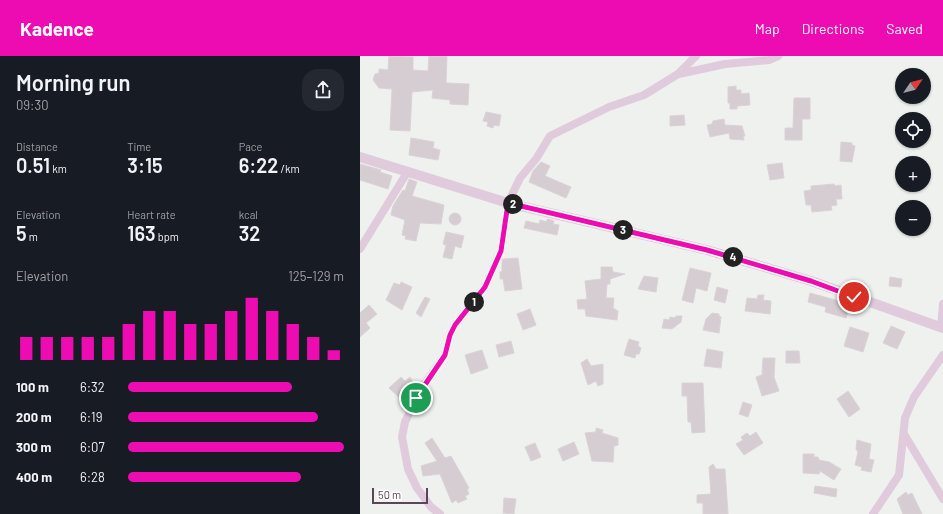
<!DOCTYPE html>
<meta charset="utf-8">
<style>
:root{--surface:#171b24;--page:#242831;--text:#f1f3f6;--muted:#9ea1a6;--accent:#ec0cb2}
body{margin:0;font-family:Barlow,sans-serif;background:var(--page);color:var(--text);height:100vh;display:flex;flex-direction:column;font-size:15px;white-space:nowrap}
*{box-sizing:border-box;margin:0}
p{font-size:13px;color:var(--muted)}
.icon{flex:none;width:22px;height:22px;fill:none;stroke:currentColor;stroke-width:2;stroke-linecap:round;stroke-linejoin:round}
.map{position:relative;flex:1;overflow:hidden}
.drawer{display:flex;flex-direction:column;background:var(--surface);width:360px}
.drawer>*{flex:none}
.needle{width:26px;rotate:55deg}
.fabs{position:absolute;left:535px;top:12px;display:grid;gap:8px}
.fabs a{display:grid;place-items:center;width:36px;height:36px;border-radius:50%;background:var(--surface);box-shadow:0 1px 3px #0004;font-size:20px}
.scale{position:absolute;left:12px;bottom:10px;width:56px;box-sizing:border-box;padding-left:4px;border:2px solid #5d4559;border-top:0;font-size:11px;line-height:14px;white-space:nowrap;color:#5d4559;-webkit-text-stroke:3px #fff;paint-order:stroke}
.pin{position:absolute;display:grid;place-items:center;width:34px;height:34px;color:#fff;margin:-17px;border:2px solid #fff;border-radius:50%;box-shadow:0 1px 4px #0007}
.km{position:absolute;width:20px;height:20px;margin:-10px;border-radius:50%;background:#222;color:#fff;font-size:11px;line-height:20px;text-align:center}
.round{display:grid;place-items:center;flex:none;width:42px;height:42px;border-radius:16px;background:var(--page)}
.overview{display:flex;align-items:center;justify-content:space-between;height:68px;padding:0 16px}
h1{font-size:22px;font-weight:600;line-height:30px}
.metrics{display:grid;grid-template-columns:repeat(3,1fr);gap:6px;height:68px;padding:4px 16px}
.metrics div{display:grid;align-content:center}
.metrics b{font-size:20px;font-weight:600}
.metrics small{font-size:11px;font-weight:400}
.metrics p{font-size:11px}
.chart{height:112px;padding:8px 16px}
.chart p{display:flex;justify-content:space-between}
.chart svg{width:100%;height:72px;margin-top:4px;stroke:var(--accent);stroke-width:6}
ul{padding:0 16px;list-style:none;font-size:13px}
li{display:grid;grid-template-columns:64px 48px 1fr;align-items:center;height:30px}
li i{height:10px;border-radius:5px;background:var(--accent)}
header{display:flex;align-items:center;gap:24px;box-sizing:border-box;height:56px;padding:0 20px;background:var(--accent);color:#fff}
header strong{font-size:19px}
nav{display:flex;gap:22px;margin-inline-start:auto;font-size:14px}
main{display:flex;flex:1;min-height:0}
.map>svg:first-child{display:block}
.building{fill:#d6cdd3;stroke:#dad2d7}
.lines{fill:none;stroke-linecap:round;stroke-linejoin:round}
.minor{stroke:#dfcbdc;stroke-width:8}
.tertiary{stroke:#dfcbdc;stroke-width:10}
.route-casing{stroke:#fff;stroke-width:8}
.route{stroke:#ec0cb2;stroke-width:5}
</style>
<header>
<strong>Kadence</strong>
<nav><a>Map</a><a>Directions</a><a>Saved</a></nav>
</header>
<main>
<section class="drawer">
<div class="overview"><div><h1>Morning run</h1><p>09:30</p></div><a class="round"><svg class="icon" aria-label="share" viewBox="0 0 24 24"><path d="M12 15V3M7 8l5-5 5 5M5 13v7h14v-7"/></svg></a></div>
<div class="metrics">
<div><p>Distance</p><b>0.51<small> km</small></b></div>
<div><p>Time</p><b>3:15</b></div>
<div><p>Pace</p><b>6:22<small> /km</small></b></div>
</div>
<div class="metrics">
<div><p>Elevation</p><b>5<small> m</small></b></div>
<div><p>Heart rate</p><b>163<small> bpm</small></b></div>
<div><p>kcal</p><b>32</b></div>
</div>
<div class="chart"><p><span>Elevation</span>125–129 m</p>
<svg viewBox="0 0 160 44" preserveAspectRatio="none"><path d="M5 44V30M15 44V30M25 44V30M35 44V30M45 44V30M55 44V22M65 44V14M75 44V14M85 44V22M95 44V22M105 44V14M115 44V6M125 44V14M135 44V22M145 44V30M155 44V38"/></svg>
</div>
<ul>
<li><b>100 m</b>6:32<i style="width:76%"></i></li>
<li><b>200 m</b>6:19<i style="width:88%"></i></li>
<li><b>300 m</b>6:07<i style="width:100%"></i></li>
<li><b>400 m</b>6:28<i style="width:80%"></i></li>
</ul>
</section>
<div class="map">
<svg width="583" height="458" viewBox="0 0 583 458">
<rect width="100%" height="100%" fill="#eff1ee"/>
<path class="building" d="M29 0 53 1V14L68 15 69 0H87L86 27 109 28 108 49 90 48V44L72 42 73 34 52 36 50 75 30 74 32 33 19 32 13 24 15 18 19 17V13L28 14Z
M376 30V34H381V38L389 37 390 49 377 50V53H370V47H368V31Z
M434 42H450V63H442V84H425V72H433Z
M126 56 141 59 139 70 134 69 133 72 127 70 128 66 123 65Z
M324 59 325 69 310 70V60Z
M364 63 365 69 382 70 385 80H383L384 84 370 83 369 77 350 81 347 69 352 68 353 65Z
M51 82 74 86 73 92 80 94 78 104 49 99Z
M481 86 492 87V89L495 90 492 106 480 105Z
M181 106 190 110 185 120 211 131 206 142 169 126 173 115Z
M422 107 424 122 410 124 407 109Z
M0 108 21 114 20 116 32 120 28 133 0 124Z
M49 123 57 126 52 140 84 149 81 168 60 167 56 185 45 183 46 180 42 179 45 164 31 159 33 150 43 134 45 135Z
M474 128 475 130 481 129 482 143H476L477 149 471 150 472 154 452 156 451 149H446L444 135 451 134V130Z
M89 163a6 6 0 1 1 12 0a6 6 0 1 1-12 0Z
M187 163 194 165 193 168 199 169 197 179 164 172 166 165 179 168 180 164 187 166Z
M86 176 104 180 101 192 95 190 92 203 83 201 86 189 83 188Z
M158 202 162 233 145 235 143 223H140V216L142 215V207L143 203Z
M241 211H252L253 216 265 218 250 223V228H247L246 242H254L253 252 258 255 257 264 226 260 225 253H218L217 244 227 243 225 225 241 223Z
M330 212 351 217 347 235 336 232 333 247 322 244Z
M284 220 298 222 296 236 278 233Z
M530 221 542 223 541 231 529 230Z
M41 226 52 231 42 254 26 244 34 227 40 229Z
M357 231 368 234 365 247 354 244Z
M450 237 490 248 486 262 465 256 466 251 448 246Z
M398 239H404L403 244 411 245 410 258 385 255 387 242 397 243Z
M65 241 70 243 61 261 56 257Z
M9 249 17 258 6 267 10 272 0 281V257Z
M170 253 176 269 163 274 157 258Z
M352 257 359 258V260L361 261 359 277 343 274 346 263Z
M316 260H322L321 266 312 273 302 272 304 263 309 264 310 261 315 262Z
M531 270 545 276 537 293 523 287Z
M490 271 509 277 503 296 484 290Z
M269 283 279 286 278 290 281 292 279 298H276L275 302 264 299Z
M151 285 154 297 139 301 136 289Z
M347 293 363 296 361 312 344 310Z
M122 294 128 312 111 318 105 299Z
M426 295H439L440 307H426Z
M403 302H415L414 321 419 335 402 340 396 321 402 319Z
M227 303 231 310 243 308V328L238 330 236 325 228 329 221 307Z
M41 321 45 325 50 321 54 328 51 339 44 346 29 332Z
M322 327H343L345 376 332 377 331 366H328L327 340H322Z
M488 335 500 353 489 361 477 343Z
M383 346 392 349 388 361 379 358Z
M236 372 243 374 242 377 258 382V389L254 390 253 406 232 405 225 377 236 376Z
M396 376 403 387 384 399 376 388 383 384 381 381 387 377 390 380Z
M72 382 85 402 91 400 109 432 107 433 109 438 105 440 107 443 98 447 96 444 92 447 80 418 63 420 61 410 77 405 65 387Z
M497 384 511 388 509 403 514 404 511 416 501 414 502 411 495 409 498 396 496 393Z
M214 386 219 398 203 405 198 393Z
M175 387 181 401 171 405 165 391Z
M443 398H454V401H458L459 404 469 406 481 413 474 424 460 415 459 418 443 417Z
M353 408 356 413H365L368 458H343V447H337V439L351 438 349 411Z
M455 430 477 433 476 441 454 437Z
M546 436 548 439 552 437 562 458H543L537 443Z
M144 442 156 443 154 458 143 457Z"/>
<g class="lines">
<path class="minor" d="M319 18 365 8 409 4 418 0
M0 193 48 115
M581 272 583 248
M544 378 583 443
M80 458 71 451 57 432 48 413 42 381 45 366 63 330 85 299 90 279 95 269 125 231 141 195 148 147 160 122 176 103 190 80 249 51 284 39 318 18 336 0
M513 458 539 419 545 362 554 341 583 299"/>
<path class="tertiary" d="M0 101 148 147 347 194 451 225 583 272"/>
</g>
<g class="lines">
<defs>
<path id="route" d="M56 342 85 299 90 279 95 269 125 231 141 195 148 147 347 194 451 225 494 241"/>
</defs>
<use href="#route" class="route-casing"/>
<use href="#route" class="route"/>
</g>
</svg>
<div class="fabs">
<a><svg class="needle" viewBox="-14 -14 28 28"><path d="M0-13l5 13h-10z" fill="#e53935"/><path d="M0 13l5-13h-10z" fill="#9ea1a6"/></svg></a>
<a><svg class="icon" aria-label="locate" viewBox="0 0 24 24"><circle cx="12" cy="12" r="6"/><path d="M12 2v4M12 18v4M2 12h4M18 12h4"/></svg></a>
<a>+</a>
<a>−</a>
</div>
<div class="scale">50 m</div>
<div class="pin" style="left:56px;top:342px;background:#1e9e55"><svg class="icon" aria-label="arrive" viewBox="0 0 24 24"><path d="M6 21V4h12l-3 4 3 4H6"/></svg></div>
<div class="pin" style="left:494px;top:241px;background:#d93025"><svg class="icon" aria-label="check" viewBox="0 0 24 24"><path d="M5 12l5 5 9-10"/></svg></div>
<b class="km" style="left:114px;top:246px">1</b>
<b class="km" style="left:153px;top:148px">2</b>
<b class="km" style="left:263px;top:174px">3</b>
<b class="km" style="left:373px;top:201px">4</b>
</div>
</main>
